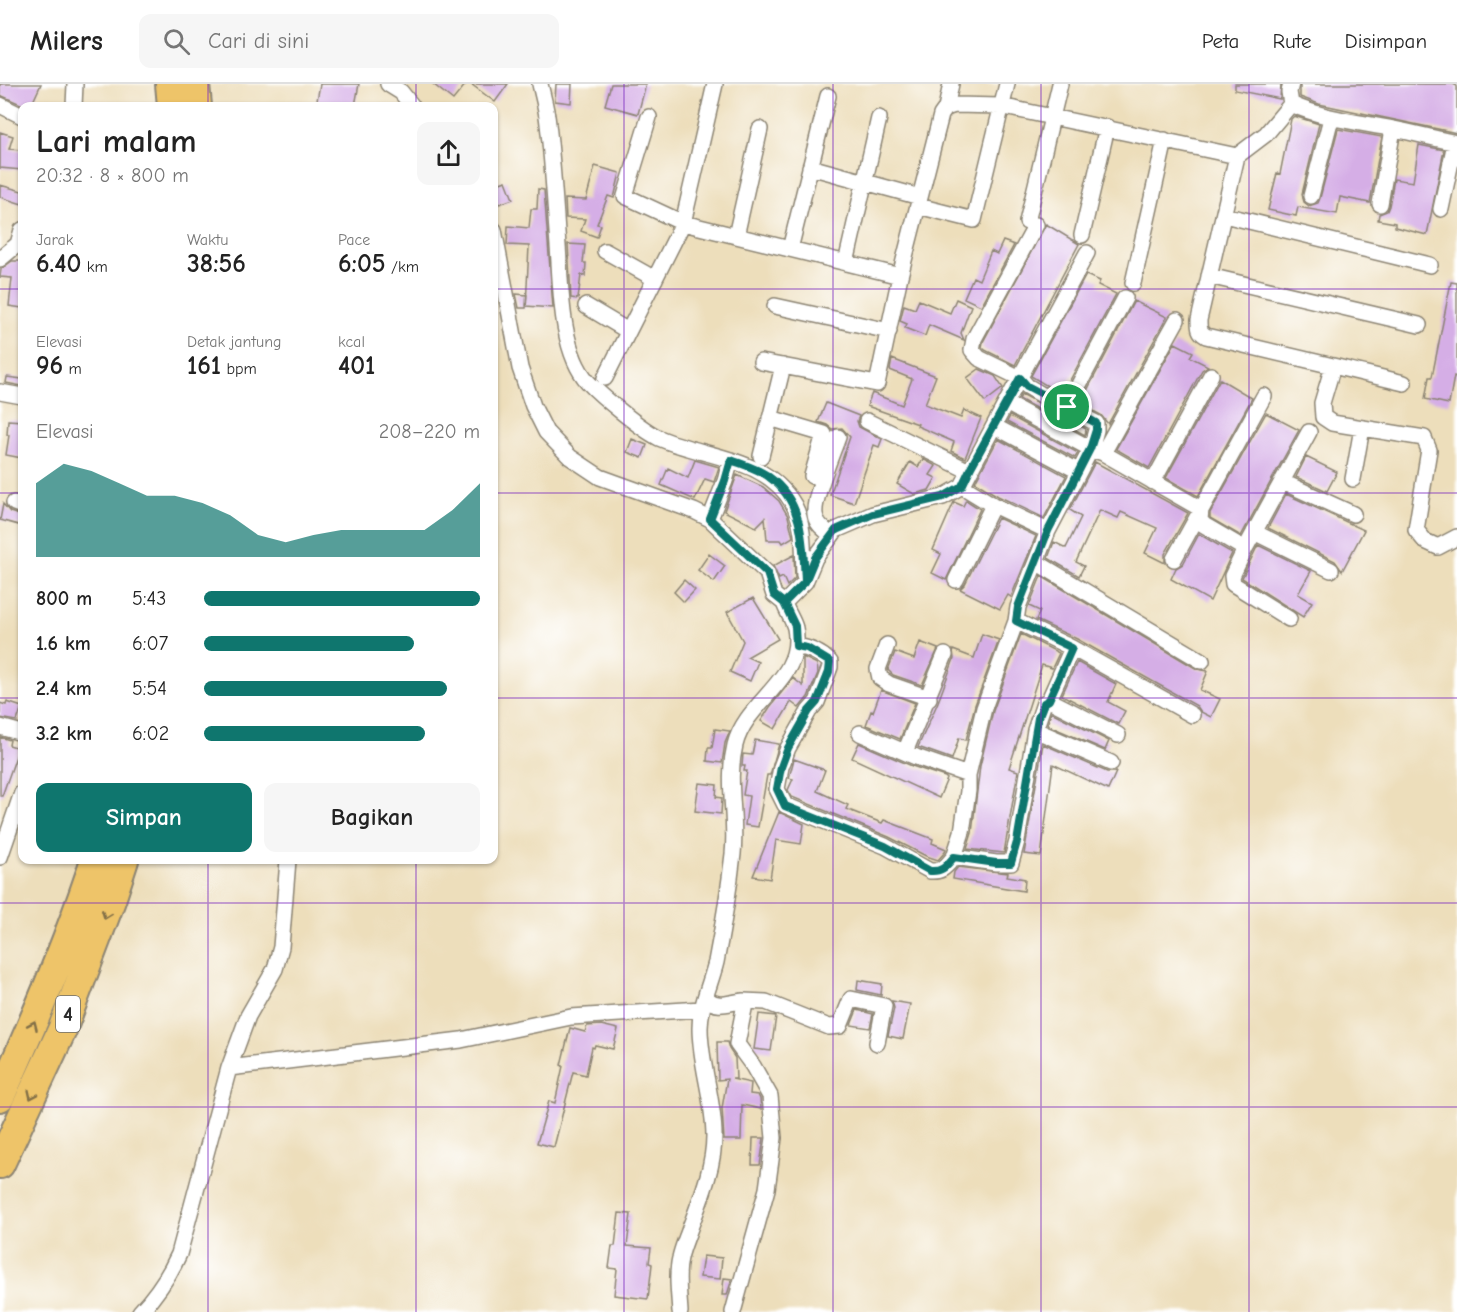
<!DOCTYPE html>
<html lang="id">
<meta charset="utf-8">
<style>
:root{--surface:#fff;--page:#f6f6f6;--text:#222;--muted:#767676;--line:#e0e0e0;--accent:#0f766e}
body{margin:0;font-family:"Comic Neue",sans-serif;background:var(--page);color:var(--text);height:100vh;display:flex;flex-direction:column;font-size:22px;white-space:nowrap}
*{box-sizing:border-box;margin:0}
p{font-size:20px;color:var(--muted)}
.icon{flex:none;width:33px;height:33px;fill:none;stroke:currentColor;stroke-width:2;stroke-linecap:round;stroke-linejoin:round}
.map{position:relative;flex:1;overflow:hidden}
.side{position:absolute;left:18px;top:18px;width:480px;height:762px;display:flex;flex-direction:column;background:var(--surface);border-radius:12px;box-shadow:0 2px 4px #0004}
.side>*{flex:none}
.pin{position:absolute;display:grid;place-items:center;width:51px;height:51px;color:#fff;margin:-26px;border:3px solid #fff;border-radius:50%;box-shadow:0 2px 6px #0007}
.round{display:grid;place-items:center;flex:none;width:63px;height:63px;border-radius:12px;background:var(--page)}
.headline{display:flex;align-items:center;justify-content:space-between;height:102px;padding:0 18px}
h1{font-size:33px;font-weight:600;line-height:45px}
.stats{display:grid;grid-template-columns:repeat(3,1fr);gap:9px;height:102px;padding:6px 18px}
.stats div{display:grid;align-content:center}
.stats b{font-size:26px;font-weight:600}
.stats small{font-size:16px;font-weight:400}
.stats p{font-size:16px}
.chart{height:168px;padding:12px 18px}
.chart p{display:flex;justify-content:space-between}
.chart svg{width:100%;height:108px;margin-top:6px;fill:var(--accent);opacity:.7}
.cta{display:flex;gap:12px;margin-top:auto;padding:12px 18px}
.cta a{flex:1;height:69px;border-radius:12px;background:var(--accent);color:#fff;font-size:24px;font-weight:600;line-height:69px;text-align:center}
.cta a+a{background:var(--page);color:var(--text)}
ul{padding:0 18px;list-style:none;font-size:20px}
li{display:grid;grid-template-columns:96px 72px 1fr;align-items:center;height:45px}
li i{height:15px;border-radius:8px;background:var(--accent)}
header{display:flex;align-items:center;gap:36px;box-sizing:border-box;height:84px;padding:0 30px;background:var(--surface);border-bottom:2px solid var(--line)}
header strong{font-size:28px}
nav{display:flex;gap:33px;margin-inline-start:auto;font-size:21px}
.search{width:420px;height:54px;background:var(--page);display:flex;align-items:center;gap:15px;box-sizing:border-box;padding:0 21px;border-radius:12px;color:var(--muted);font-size:22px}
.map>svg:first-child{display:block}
.building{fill:#d5aee6}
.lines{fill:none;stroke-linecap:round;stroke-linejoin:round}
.street-casing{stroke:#8c8473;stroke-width:18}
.highway-casing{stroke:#8c8473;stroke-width:32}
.street{stroke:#fff;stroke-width:15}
.highway{stroke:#eec469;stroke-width:28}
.oneway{stroke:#837047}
.route-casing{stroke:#fff;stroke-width:12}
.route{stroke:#0f766e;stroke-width:8}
.grid{fill:none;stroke:#7b2cbf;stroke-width:1.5;stroke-opacity:0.55}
.labels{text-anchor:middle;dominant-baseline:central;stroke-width:4.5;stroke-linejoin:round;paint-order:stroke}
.shield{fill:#fff;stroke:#6b6b6b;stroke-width:1.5}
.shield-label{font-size:21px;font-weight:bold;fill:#2b2b2b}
</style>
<header>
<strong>Milers</strong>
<div class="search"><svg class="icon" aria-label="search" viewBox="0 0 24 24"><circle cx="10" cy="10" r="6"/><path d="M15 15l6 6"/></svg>Cari di sini</div>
<nav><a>Peta</a><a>Rute</a><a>Disimpan</a></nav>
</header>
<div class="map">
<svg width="1457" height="1228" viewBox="0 0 1457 1228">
<rect width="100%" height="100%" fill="#fff"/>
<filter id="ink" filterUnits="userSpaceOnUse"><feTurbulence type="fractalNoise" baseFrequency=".0167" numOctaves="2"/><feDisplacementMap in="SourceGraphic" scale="12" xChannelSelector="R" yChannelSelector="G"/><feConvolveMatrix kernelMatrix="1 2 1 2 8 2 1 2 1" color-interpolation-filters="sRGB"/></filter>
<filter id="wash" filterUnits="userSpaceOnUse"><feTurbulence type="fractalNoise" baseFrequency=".008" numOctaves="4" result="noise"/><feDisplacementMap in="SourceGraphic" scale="24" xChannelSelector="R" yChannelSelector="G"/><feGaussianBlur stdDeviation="1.35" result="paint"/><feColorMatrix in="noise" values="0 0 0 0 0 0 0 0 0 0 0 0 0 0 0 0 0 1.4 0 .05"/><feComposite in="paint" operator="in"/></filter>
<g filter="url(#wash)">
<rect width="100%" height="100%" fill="#eddebb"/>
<g id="blocks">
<path class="building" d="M0 0H41L31 22H25L0 11Z
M320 0H359L355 22H316Z
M433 0H466L453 16Z
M471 0H508L495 18Z
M556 0H572L571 19 555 17Z
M611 0H646L638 30 605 21Z
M1235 0H1281L1280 15 1235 6Z
M1300 0H1453L1457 2V49L1319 20 1300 13Z
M1294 32 1319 40 1302 110 1304 118 1309 122 1318 119 1320 114 1338 45 1382 53 1370 119 1340 113 1337 130 1298 123 1296 132 1268 126 1277 89 1280 90 1291 35Z
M0 48 13 52 9 65 22 66V86L0 84Z
M1419 61 1444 66 1427 151 1395 143V139L1378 136 1379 130 1387 127 1389 122 1394 95 1413 98Z
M595 82 620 89 614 114 608 112 597 140 601 141 597 153 581 147 585 135 566 134 565 115 586 116Z
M506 97 513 115 494 122V101Z
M0 101 22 107V120L0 113Z
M538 105 544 106 553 224 526 222 529 162 507 161 508 142 529 144 531 125H537Z
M1046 140 1079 160 1015 281 985 266 982 263 983 258Z
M1003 157 1014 161 981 222 964 214 973 193 979 196 991 167 997 170Z
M568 160 585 161 583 179H586L585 192 581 191 578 215 571 214Z
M12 177H22V224L9 222 12 194 0 193 1 185Z
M1086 191 1100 197 1098 201 1116 210 1062 311 1031 292Z
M1451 198 1457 199V293L1454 292 1449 320 1425 315 1429 293H1432Z
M516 210 527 211 526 224H519Z
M956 215 971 222 961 249 964 256 929 241 925 252 905 244 907 240 900 237 904 221 915 225 919 216 950 229Z
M1134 217 1167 233 1108 340 1101 331 1080 320Z
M1175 259 1193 268 1190 273 1208 282 1202 286 1149 384 1116 365Z
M892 275 936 292 925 320 961 334 964 326 981 334 965 374 951 367 954 358 917 342 918 340 867 322 872 309 902 321 912 295 890 286Z
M979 285 995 292 1003 304 985 318 967 294Z
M7 293 22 295V302L6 299Z
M1220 295 1252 314 1198 412 1166 394Z
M1022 310 1086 345 1085 351 1019 315Z
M826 319 859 332 857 337 859 343 882 355 879 363 874 361 854 419 830 411 850 353 842 344 832 345 827 341 818 338Z
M1266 329 1299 346 1241 452 1210 434V429Z
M1010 332 1078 369 1075 374 1007 338Z
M8 336 22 337V374L6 371 9 351H7Z
M632 355 647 361 642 374 627 368Z
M998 355 1066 392 1044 434 998 412 975 398Z
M1306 373 1337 388 1327 407 1296 393Z
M923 375 936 382 930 391 936 394 929 406 914 410 897 400 910 378 918 383Z
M695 376 719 383 714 398 705 395 695 416 661 401 668 384 688 394Z
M1095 378 1188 429 1165 470V479L1145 469 1157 444 1121 428 1118 434 1100 426 1076 478 1084 482 1079 492 1048 474 1054 458 1066 464 1081 433 1070 426Z
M737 391 763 403 779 417 788 432 793 453 783 459 781 456H767L765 434 756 443 724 427Z
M1286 410 1364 446 1342 487 1335 477 1268 444Z
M966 416 980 425 946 496 932 489 941 470 933 466 954 418 963 422Z
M3 420 10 428 22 432V442L0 436Z
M998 434 1036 452 1011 513 1008 511 1000 525 960 505 965 500Z
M1199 450 1232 469 1210 517 1171 495 1176 484 1183 480Z
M1258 461 1311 487 1298 510 1312 518 1303 533 1242 494Z
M709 470 725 482 714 498 698 486Z
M794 471 795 494 787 502 783 493 779 495 773 482Z
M1041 492 1197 585 1208 587 1200 606 1220 615 1211 633 1201 628 1197 622 1077 555 1036 536 1040 527 1029 522Z
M684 496 695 506 684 518 674 508Z
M753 514 778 555 747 573 758 578 750 597 730 588 743 557 727 528Z
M982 550 999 556 975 621 966 656 959 654 952 675 918 663 938 618 954 575 953 566 974 574Z
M1021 550 1059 569 1052 584 1042 581 1009 684 1018 687 1004 769 967 765 972 749 980 682 993 627Z
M920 558 938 565 922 601 893 591 888 586 895 568 914 575Z
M803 573 817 580 818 589 808 613 799 624 791 618 775 645 761 637 770 623 793 594 803 602Z
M1077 578 1116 600 1108 618 1125 627 1118 640 1062 611Z
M881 606 915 619 900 655 866 641 871 627 873 628Z
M7 618 22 623 17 637 0 634V619L6 621Z
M1051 628 1109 657 1105 666 1047 641Z
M715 645 730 647 725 659 722 679 707 677 708 664H712Z
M0 653 10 656 9 661 19 664 2 712H0Z
M755 656 779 660 770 691H767L758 743 745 741 749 712 743 711 747 687H744L745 682H742L743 670 752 671Z
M859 659 912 682 945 693 947 695 939 714 852 674Z
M1043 660 1107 688H1116L1108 706 1053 680 1041 772 1024 770Z
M794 675 825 686 817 707 848 721 846 725 882 739 884 736 933 755 932 759 946 765 945 768 938 776 926 772 889 753 792 713 788 706 793 695 789 694Z
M699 699 717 701 716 713 722 714 721 730 695 727Z
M779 728 804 740 801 760 776 756 770 795 753 792Z
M958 783 1008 789 1007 792 1025 795 1024 807 953 795 954 788Z
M858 896 882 900 881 911 857 906Z
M892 917 910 920 903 955 888 952 894 924Z
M857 926 873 930 870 944 851 941Z
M759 930 776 932 771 967 754 965Z
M601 941 618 945 613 965 595 961 594 964 592 963 586 991 573 988 554 1063 537 1059 549 1017 555 1019 563 982 561 981 570 944 585 948 587 942Z
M717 958H727L729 965 735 974 736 995H732L751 999 750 1010 758 1011 760 1015 761 1025 742 1021 741 1056H724L722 1024 727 995 718 996Z
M753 1054H764L760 1081H752Z
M619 1129 631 1130 627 1162 651 1164 649 1179 652 1180 648 1215 614 1211 617 1185 609 1184 612 1162H615Z
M703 1172 722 1174 720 1195 700 1193Z
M724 1194 732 1195 727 1211H722Z"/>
</g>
</g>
<g filter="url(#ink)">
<use href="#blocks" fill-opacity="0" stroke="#8c8473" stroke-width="1.5"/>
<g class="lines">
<defs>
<path id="street" d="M388 0 401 8 412 22
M540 0C543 13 547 27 548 40 553 81 555 122 558 162 561 202 560 267 588 298 602 313 641 345 659 354 705 374 766 372 794 421 805 441 803 470 804 492
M1291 0 1289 8 1291 20C1324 35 1359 38 1394 45 1415 49 1436 55 1457 59
M1291 20 1266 50 1237 72 1199 236C1199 244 1199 248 1206 252L1333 282 1322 319 1323 333 1332 339 1424 354 1429 366 1416 446 1425 457 1438 463 1457 453
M0 21 22 32
M74 22 75 0
M946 24 951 0
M649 33 625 112 683 139 900 192
M810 83 920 113
M1311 112 1331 34
M1380 120 1393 45
M918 122 974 136 1007 0
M1441 125 1455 59
M1224 131 1430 181
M1027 138 1060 0
M1036 141 974 255 972 266 979 274 1020 294 1027 302 1047 314 1096 339V346L1091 365 1048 447
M494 146 520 284 533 322 546 348 570 373 600 393 694 427 710 435 767 489 774 511 784 519
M1082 151 1107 43
M736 152 760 45
M790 165 828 12
M605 167 655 195
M0 175 18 160 22 146
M846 179 879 34
M1209 192 1419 241
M1133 199 1165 56
M586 222 628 247
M775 222 889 247
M761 278 877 300 900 192 941 31 946 24 955 21 1000 22 1237 72
M1333 282 1404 299
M605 294 683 139 715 0
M0 308 22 312
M1006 319 1087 169
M1067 323 1125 214
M770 334 824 350 812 392
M867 337 969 387
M994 342 1078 387
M1103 369 1177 236
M761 372 783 282
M1353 395 1362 344
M1153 398 1211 291
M1283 398 1353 430
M962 402 993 421 1048 447 1018 523 1016 537 984 624 968 691V707L962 748 954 773 996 779H1011L1017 757 1035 646
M14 419 22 422
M710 435 725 397 731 376
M1254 448 1331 486
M831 451C824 445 816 440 815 430 813 414 832 370 838 353
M1245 465 1232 492 1233 500 1289 535
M1174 475 1264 312
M1036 478 1202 577
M956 496 993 421
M1016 537 1072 564 1192 631
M887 561 878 585 880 594 889 600 929 614
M796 562C809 564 821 569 830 578V583L817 618 809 627 788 664 781 683 777 705 785 721 885 762 930 787C943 788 946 782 954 773
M1072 564 1049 616 1044 619 1035 646 1111 679
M1049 616 1118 651
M0 643 22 649
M860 649 916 673 968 691
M905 668 945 571
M0 773 22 709
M707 915C719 925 729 918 743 917L745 920 737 960 753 982 770 1012 774 1054 767 1105 733 1228
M743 917 766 918 829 943 840 942 851 915 884 922 877 959
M229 984 461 956 571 933 702 925
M140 1228C157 1210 169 1192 179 1170L229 984 248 932 275 885 281 863 288 776
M680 1228C679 1210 676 1191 680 1174 682 1164 687 1153 690 1144 701 1114 714 1083 714 1052 714 1015 700 980 700 944 700 921 711 899 716 878 723 842 729 806 733 770 737 733 726 698 735 661 746 616 805 595 795 544 793 536 787 528 784 519L805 498 815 474 836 446 873 430 943 413 962 402 1006 319 1091 365 1103 369 1201 425 1200 436 1204 441 1245 465 1309 348"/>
<path id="highway" d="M170 0 172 22
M195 0 197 22
M0 1013C35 936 69 857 95 776
M0 1080 62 946 111 816 124 776"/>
</defs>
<use href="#street" class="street-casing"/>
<use href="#highway" class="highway-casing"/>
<use href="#street" class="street"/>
<use href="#highway" class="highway"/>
</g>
<defs><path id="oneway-chevron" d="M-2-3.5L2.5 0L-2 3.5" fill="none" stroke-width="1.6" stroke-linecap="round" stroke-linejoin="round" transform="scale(1.5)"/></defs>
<g class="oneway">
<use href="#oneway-chevron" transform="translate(106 831) rotate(111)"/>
<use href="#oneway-chevron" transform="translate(33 941) rotate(-66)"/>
<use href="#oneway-chevron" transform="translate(32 1011) rotate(115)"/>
</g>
</g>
<g class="lines" filter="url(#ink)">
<defs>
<path id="route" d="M1067 323 1027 302 1020 294 971 383 962 402 943 413 873 430 836 446 815 474 805 498 784 519 774 511 767 489 710 435 725 397 731 376C744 381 759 385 769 393 804 418 803 460 805 498L784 519 795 542 796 562 807 564 830 578 829 588 817 618 809 627 788 664 781 683 777 705 785 722 885 762 930 787C943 788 946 782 954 773L996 779H1011L1017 758 1038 634 1044 619 1049 616 1072 564 1016 537 1018 523 1048 447 1090 365 1096 346V339L1067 323"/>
</defs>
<use href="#route" class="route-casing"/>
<use href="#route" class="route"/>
</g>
<path class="grid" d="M208 0V22M416 0V22M624 0V1228M833 0V1228M1041 0V1228M1249 0V1228M0 205H22M494 205H1457M0 409H22M494 409H1457M0 614H22M494 614H1457M208 776V1228M416 776V1228M0 819H1457M0 1023H1457"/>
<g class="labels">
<rect class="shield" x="56" y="912" width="24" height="36" rx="4.5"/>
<g class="shield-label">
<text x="68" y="930">4</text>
</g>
</g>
</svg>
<div class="pin" style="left:1067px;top:323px;background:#1e9e55"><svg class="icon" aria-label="arrive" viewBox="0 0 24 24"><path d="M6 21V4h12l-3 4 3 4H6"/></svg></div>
<section class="side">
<div class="headline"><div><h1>Lari malam</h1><p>20:32 · 8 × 800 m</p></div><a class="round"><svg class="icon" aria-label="share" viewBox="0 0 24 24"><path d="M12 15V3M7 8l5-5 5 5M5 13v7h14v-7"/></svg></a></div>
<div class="stats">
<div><p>Jarak</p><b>6.40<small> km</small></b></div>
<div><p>Waktu</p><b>38:56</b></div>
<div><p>Pace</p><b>6:05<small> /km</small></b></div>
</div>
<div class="stats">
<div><p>Elevasi</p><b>96<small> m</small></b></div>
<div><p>Detak jantung</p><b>161<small> bpm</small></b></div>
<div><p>kcal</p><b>401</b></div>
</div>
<div class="chart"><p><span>Elevasi</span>208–220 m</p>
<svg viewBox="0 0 160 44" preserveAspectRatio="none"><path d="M0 44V14L10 6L20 9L30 14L40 19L50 19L60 22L70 27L80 35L90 38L100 35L110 33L120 33L130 33L140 33L150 25L160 14V44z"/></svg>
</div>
<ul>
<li><b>800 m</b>5:43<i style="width:100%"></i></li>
<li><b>1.6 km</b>6:07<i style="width:76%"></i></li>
<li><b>2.4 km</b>5:54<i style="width:88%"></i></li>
<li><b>3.2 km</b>6:02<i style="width:80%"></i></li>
</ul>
<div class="cta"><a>Simpan</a><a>Bagikan</a></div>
</section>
</div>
